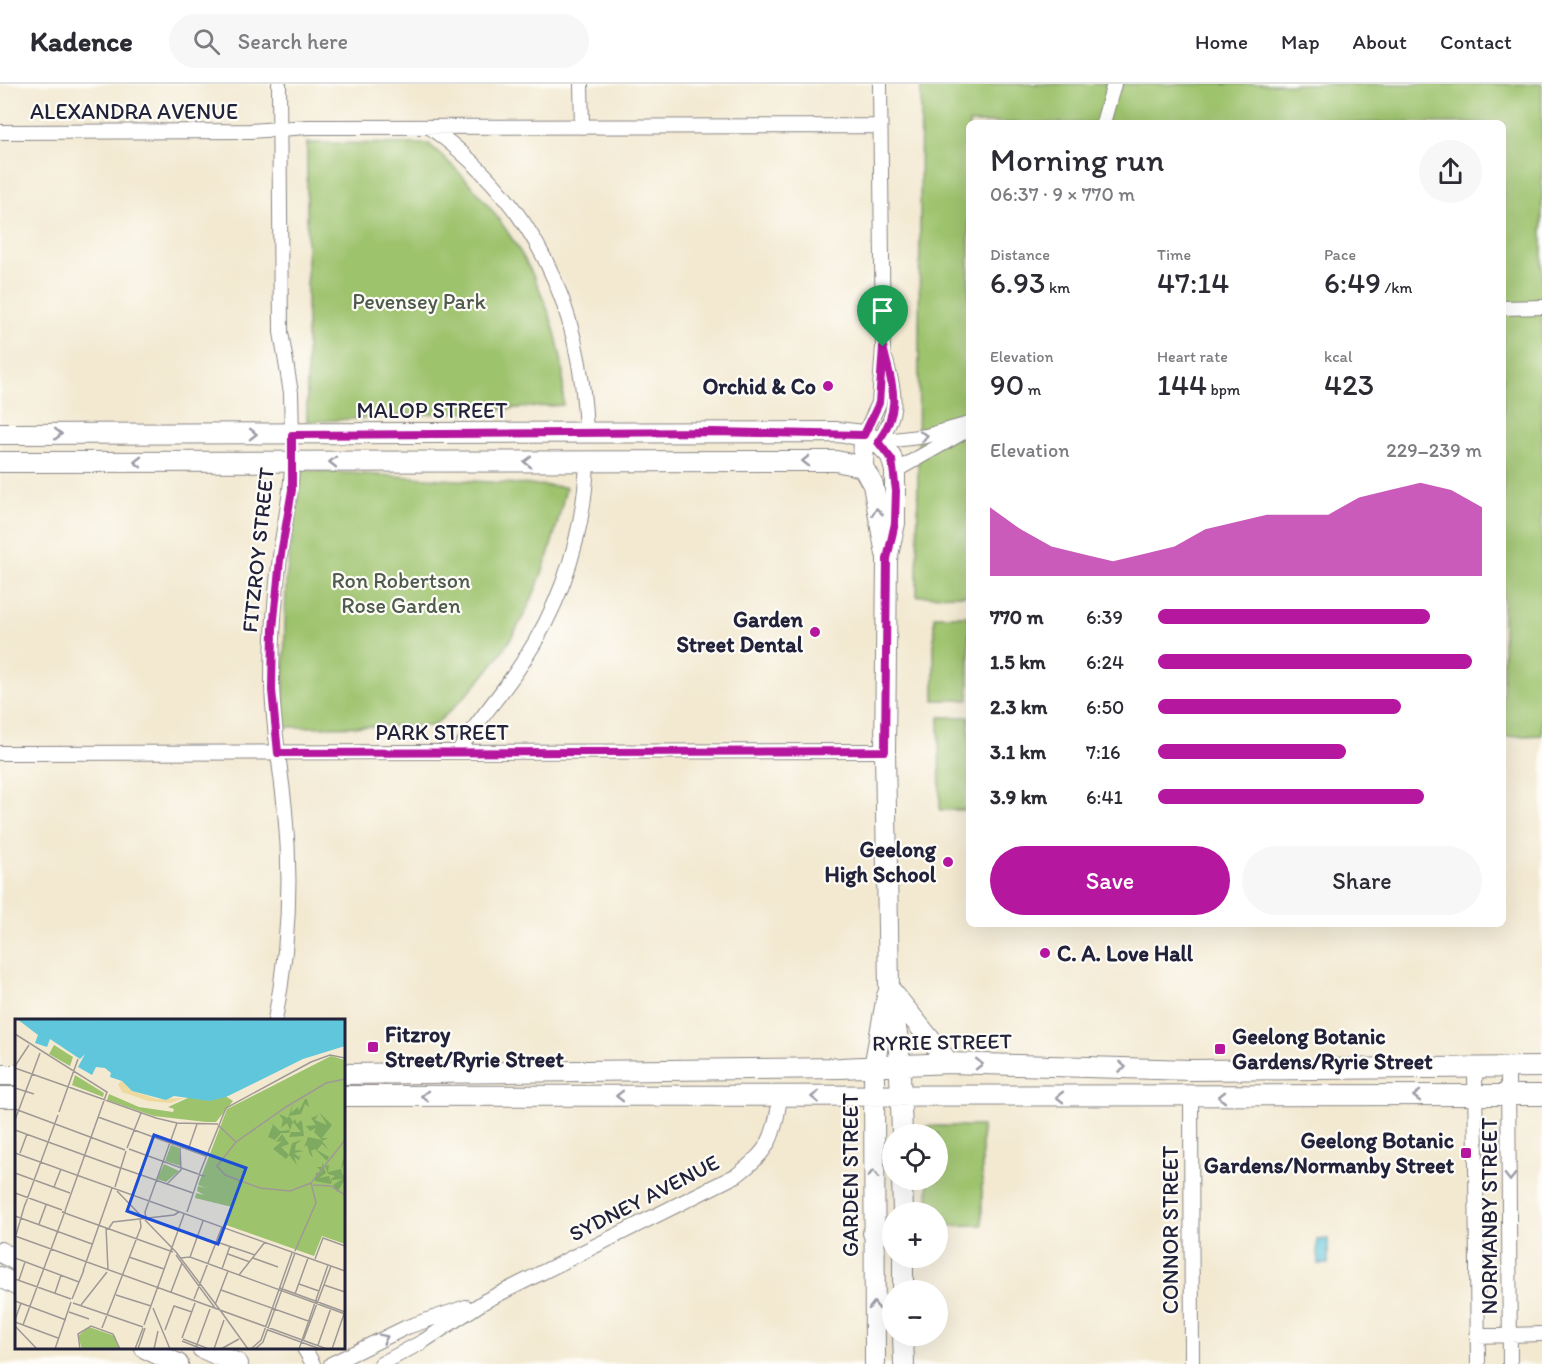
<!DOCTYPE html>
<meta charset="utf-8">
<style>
:root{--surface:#fff;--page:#f7f7f7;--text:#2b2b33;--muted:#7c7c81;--line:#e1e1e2;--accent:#b5179e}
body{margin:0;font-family:Itim,sans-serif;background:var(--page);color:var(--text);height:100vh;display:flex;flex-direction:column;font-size:22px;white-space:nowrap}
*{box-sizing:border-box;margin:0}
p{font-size:20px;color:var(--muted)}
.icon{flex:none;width:33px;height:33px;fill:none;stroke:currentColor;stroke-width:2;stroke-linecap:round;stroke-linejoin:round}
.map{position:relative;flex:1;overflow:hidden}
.drawer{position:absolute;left:966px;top:36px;width:540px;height:807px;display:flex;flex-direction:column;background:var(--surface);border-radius:9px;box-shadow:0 6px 24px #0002}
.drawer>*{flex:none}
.fabs{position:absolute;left:882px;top:1040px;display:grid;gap:12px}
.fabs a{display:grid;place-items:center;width:66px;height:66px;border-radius:50%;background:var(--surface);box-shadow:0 6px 24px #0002;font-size:30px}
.pin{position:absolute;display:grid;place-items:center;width:51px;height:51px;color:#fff;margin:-62px -26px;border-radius:50% 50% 50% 0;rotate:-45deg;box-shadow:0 0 6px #0007}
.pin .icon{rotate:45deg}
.round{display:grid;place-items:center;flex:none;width:63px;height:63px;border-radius:32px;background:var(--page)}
.headline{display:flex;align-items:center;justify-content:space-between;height:102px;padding:0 24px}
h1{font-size:33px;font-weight:600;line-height:45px}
.stats{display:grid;grid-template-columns:repeat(3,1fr);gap:9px;height:102px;padding:6px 24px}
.stats div{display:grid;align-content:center}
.stats b{font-size:30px;font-weight:600}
.stats small{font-size:16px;font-weight:400}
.stats p{font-size:16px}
.chart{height:168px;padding:12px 24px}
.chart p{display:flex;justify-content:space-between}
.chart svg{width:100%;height:108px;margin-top:6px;fill:var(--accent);opacity:.7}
.primary-button{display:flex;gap:12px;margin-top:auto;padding:12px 24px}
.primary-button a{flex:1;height:69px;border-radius:36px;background:var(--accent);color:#fff;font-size:24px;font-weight:600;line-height:69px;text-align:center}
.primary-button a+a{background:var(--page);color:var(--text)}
ul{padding:0 24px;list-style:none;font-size:20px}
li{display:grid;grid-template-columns:96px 72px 1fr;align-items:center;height:45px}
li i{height:15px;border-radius:8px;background:var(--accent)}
header{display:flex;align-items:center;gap:36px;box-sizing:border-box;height:84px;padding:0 30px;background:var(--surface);border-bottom:2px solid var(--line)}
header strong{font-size:28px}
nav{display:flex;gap:33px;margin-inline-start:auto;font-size:21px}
.search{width:420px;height:54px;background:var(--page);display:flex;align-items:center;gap:15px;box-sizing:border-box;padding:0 21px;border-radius:33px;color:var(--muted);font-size:22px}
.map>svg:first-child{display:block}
.green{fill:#9ec36d;stroke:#607254;stroke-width:1.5}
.water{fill:#5fc6db;stroke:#40748b;stroke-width:1.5}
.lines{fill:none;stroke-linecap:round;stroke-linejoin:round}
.street-casing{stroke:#8a8686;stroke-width:16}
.secondary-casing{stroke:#8a8686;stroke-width:22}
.street{stroke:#fff;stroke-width:14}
.secondary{stroke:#fff;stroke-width:20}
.oneway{stroke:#9c9ca7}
.route-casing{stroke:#fff;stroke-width:12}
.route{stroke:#b5179e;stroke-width:8}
.poi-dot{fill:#b5179e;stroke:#fdfcf7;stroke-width:2}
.labels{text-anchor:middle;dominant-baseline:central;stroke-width:4.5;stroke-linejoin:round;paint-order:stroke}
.street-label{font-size:22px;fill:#22223b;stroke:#fdfcf7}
.park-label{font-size:22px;fill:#4d5a4c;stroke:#fdfcf7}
.poi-label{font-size:22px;font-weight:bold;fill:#22223b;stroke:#fdfcf7;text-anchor:end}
.inset-river{fill:none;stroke:#5fc6db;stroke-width:3}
.inset-road{fill:none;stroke:#9f9995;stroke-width:1.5}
.view{fill:#1d4ed8;fill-opacity:0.15;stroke:#1d4ed8;stroke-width:3}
.inset-edge{fill:none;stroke:#22223b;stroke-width:3}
</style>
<header>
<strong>Kadence</strong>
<div class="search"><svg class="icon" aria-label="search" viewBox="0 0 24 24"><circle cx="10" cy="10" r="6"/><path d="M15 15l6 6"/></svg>Search here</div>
<nav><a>Home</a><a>Map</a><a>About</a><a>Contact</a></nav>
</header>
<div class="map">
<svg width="1542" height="1280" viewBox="0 0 1542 1280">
<rect width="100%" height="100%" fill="#fdfcf7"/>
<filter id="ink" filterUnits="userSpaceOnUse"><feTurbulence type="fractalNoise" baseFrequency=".0167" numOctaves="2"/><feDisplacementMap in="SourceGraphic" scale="12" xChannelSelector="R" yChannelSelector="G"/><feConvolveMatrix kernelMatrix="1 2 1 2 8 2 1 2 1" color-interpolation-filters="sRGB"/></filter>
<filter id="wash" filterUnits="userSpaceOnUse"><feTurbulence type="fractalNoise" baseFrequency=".008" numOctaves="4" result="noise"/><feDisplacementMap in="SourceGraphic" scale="24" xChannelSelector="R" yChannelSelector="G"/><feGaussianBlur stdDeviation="1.35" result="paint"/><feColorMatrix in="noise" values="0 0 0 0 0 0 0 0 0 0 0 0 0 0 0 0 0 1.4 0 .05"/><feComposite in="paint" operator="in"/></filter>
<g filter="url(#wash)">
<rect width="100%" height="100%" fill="#f3e9d1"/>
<path class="green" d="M921 0H1542V651L1503 653V39H969V511L917 512Z
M307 59 429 60C494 116 548 194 562 280 564 293 563 308 563 321L307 338Z
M302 386 566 403C543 506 516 572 433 642L283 643 286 496Z
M934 532H969V616H934Z
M939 633H969V726H940Z
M927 1042H982V1141L938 1142V1128H928V1095H938V1050H927Z"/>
<path class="water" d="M1328 1155V1180H1318L1317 1156Z"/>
</g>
<g filter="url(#ink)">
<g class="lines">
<defs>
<path id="street" d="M279 0 281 248 291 309 292 351
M581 0 582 43
M1103 39 1114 0
M431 44C535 120 582 222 586 349
M0 48 250 47 308 43 880 42
M1503 224 1542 223
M864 351 879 319 883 263 880 0
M878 358C900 328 895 311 886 277
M878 358 926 352 969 340
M895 387 969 345
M458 668C478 635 504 608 524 576 563 516 584 448 587 378
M0 669 885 667
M275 936C288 868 292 797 285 727 281 684 272 640 272 596 272 551 275 508 281 464 285 435 292 408 292 378
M1475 984 1478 1280
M1508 984 1510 1280
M1191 1013 1192 1280
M1477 1252 1542 1250
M304 1264 313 1280
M331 1280 407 1243 466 1223
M381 1280 422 1258 485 1217 737 1091C770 1067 775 1051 780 1013"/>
<path id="secondary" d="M0 350 837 348 864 351 878 358 891 372 895 387V439L887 475 885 667 889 904 899 961 902 1050
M864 351 863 383 873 401 886 470
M0 378 836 377 863 383
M893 909 949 979
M344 990 841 984 949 979 1191 986 1542 983
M0 991H16
M344 1012 1542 1011
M0 1013H16
M902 1095 903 1128
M873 1149H892
M0 1168 16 1176
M903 1173V1206
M0 1193 16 1201
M903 1251 904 1280
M145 1264 178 1280
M202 1264 238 1280
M875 1280 874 983 887 912"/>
</defs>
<use href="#street" class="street-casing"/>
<use href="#secondary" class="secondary-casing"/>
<use href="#street" class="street"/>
<use href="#secondary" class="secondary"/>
</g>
<defs><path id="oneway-chevron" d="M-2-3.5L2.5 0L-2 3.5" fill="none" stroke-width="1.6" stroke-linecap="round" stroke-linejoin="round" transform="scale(1.5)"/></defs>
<g class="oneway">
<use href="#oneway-chevron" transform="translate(58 350)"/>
<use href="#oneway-chevron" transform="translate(253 350) rotate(1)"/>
<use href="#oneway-chevron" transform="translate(924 352) rotate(-12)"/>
<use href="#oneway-chevron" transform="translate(806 377) rotate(180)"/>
<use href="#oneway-chevron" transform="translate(138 378) rotate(180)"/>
<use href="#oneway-chevron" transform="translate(333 378) rotate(180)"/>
<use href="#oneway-chevron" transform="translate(528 378) rotate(180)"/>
<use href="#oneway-chevron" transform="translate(877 428) rotate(-97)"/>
<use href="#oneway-chevron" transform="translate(979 980) rotate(1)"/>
<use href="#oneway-chevron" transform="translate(1122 983) rotate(2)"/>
<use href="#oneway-chevron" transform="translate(425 1012) rotate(-180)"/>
<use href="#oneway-chevron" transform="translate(620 1012) rotate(-180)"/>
<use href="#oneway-chevron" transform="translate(1417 1012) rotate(180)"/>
<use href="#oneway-chevron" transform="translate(815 1013) rotate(-179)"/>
<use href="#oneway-chevron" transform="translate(1060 1013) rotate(-180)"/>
<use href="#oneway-chevron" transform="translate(1222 1013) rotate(180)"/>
<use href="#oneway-chevron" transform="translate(873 1090) rotate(-90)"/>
<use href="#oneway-chevron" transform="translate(1510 1093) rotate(90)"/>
<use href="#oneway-chevron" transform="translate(874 1222) rotate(-91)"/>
<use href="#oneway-chevron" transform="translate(384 1254) rotate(-26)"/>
</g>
</g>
<g class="lines" filter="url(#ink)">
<defs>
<path id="route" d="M883 263C892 302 903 323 878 358L892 376 896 407 895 439 887 475 885 667 278 669 272 606 273 545 280 476 292 406V351L713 348 864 351 879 319Z"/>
</defs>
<use href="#route" class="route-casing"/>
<use href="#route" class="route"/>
</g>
<g class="poi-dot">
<circle cx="828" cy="302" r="6"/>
<circle cx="815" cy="548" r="6"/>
<circle cx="948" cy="778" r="6"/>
<circle cx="1045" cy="869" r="6"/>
<rect x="367" y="957" width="12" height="12" rx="3"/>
<rect x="1214" y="959" width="12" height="12" rx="3"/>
<rect x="1460" y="1063" width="12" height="12" rx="3"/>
</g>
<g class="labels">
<g class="street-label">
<text x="134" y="27">ALEXANDRA AVENUE</text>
<text x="432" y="326">MALOP STREET</text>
<text transform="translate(258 466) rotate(-84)">FITZROY STREET</text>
<text x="442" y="648">PARK STREET</text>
<text transform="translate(942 958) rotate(-1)">RYRIE STREET</text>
<text transform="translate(850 1091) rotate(-90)">GARDEN STREET</text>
<text transform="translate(644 1114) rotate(-27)">SYDNEY AVENUE</text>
<text transform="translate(1489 1132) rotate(-90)">NORMANBY STREET</text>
<text transform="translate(1170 1146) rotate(-90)">CONNOR STREET</text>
</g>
<g class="park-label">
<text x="419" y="217">Pevensey Park</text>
<text x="401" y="496">Ron Robertson<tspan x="401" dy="25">Rose Garden</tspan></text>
</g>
<g class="poi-label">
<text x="816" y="302">Orchid &amp; Co</text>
<text x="803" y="535">Garden<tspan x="803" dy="25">Street Dental</tspan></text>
<text x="936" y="765">Geelong<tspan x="936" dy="25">High School</tspan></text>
<text x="1057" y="869" text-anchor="start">C. A. Love Hall</text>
<text x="385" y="950" text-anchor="start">Fitzroy<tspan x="385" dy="25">Street/Ryrie Street</tspan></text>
<text x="1232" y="952" text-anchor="start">Geelong Botanic<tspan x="1232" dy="25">Gardens/Ryrie Street</tspan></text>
<text x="1454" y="1056">Geelong Botanic<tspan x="1454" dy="25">Gardens/Normanby Street</tspan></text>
</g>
</g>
<g transform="translate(15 935)">
<rect width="330" height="330" fill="#f3e9d1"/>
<path d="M39 26 58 38 55 47 34 35ZM316 37 330 41V225L307 217 299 237 211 206 217 188 180 179 181 174 189 176 182 172 183 167 191 169 183 166 212 90ZM60 56 89 74 88 78 57 66ZM174 72 204 73 218 82 201 103H191L139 97 92 81 94 75 124 88 158 93 159 90 153 88 173 79ZM156 126 164 129 166 147 150 142ZM149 145 164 152 151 163 142 160ZM74 308 100 317 104 330H67L63 317Z" fill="#9ec36d"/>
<path d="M290 80H292L294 88 290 85 286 95 274 97 278 103 280 100 282 105 286 101 287 103 289 117 274 118 276 113H286L278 103 274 114H266L260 121 253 118 258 106 256 103 265 112 275 111 272 104 266 109 268 101 264 95 273 99 278 85 276 94 283 88 284 92ZM304 93 317 106 307 119H313L307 122 314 131 307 125 302 131 314 138 312 142 300 130 296 132 298 138 295 136 292 126 289 128 293 118 307 121 299 113 301 109 295 112 291 107 301 106 296 99 303 96 300 101 312 106ZM267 115 274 125 266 128 274 136 277 124 287 121 281 125 280 131 289 132 279 134 284 138 286 135 284 141 279 138 282 146 274 136 271 140 258 130 267 122 261 123ZM328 140 330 143 326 150 328 156 325 158 330 155V161L322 173 318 166 327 160 317 161 316 165 300 162 301 154 307 153 302 148H307V143L311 154 304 159 314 157 316 163V160L320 157 313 155 310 147 314 146 313 153 326 150Z" fill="#7ea960"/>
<path d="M107 62 117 72 142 80 169 79 156 84 133 82 107 73 103 65Z" fill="#eeda9e"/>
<path d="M2 0H330V27L288 40 211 78 194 82 159 77 151 81 117 72 107 62 95 58 96 54 90 49 81 48 77 56 63 48 70 35 65 40 35 20 32 28 20 24 23 16Z" fill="#5fc6db"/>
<path class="inset-river" d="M25 15 38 0"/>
<path class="inset-road" d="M0 15 92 73 50 192M0 47 14 26M0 49 141 99 162 104 203 105M330 60 311 64 271 88 221 123 202 147 210 156 245 169 275 172 296 164 330 121M0 69 19 75M0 90 110 131M44 93 63 40M83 98 191 137M0 101 25 34M203 106 221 123M0 111 69 136M112 129 126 94M114 130 183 155M173 131 182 105M0 134 330 252M5 134 12 115M69 136 105 149M106 149 178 174M0 154 55 174M190 157 184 156 211 89 296 43 315 36 330 39M152 165 166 151 165 129M298 166 316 167 330 176M39 168 46 150M100 168 111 132M102 172 161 233 205 291 312 330M0 174 47 191M10 186 43 96M51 193H47L158 233M172 193 184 157M0 197 77 225M131 200 130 193 162 104M24 205 31 186M91 208 93 251M94 209 98 203 159 196 164 193M1 216 10 185M0 217 205 291 233 330M202 223 240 236M280 232 301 184 296 164M213 235 235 243M161 236 200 289M114 238 149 250M175 238 188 202M0 239 64 263M165 239 175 238 330 295M238 239 263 248M300 240 308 219 330 227M207 250 215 227M68 252 97 169M224 256 250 223M0 260 56 280M4 261 10 243M284 265 304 272M309 266 330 273M265 269 330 293M206 271 296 303M156 273 167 244M40 274 46 256M280 275 293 239M101 276 136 287M57 280 69 251M179 280 207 208M0 282 51 301M58 284 128 308M66 286 92 253M200 286 213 252M138 289 155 330M54 293 74 300M0 301 6 284M0 303 43 319M8 306 49 195M129 306 169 195M0 307 22 330M87 309 126 208 125 200M150 311 159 287 177 293M253 311 305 330M167 319 180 284M168 320 194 330M167 322 187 330M288 322 316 247M303 326 316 289M181 328 195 290M40 330 56 283M65 330 63 315 76 307 98 315 105 330M120 330 128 309M123 330 130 309M139 330 143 312M199 330 209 301M206 330 224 320M236 330 246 321 277 234M240 330 248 323 280 234M284 330 313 246M317 330 329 295"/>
<path class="view" d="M139 116 231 149 203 225 112 192Z"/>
<rect width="330" height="330" class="inset-edge"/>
</g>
</svg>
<div class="fabs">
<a><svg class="icon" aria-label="locate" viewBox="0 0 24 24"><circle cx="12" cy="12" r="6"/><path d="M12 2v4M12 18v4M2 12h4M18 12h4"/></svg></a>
<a>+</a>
<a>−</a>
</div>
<div class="pin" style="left:883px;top:263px;background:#1e9e55"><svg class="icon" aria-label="arrive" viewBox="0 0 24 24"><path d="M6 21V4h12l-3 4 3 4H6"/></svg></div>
<section class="drawer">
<div class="headline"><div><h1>Morning run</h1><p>06:37 · 9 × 770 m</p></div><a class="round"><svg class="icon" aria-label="share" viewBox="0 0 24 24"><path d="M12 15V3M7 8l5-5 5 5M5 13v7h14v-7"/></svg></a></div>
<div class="stats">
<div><p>Distance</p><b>6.93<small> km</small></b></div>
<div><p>Time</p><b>47:14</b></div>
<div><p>Pace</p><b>6:49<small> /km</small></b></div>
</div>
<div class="stats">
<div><p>Elevation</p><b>90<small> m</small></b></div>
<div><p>Heart rate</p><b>144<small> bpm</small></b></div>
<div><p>kcal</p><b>423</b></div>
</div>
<div class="chart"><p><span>Elevation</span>229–239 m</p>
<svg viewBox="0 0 160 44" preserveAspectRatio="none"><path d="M0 44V16L10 25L20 32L30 35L40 38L50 35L60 32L70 25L80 22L90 19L100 19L110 19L120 12L130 9L140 6L150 9L160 16V44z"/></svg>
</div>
<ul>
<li><b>770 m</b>6:39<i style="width:84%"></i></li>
<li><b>1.5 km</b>6:24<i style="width:97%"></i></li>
<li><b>2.3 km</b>6:50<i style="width:75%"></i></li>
<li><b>3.1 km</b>7:16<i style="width:58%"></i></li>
<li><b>3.9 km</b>6:41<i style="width:82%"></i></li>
</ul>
<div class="primary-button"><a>Save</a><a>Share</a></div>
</section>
</div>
